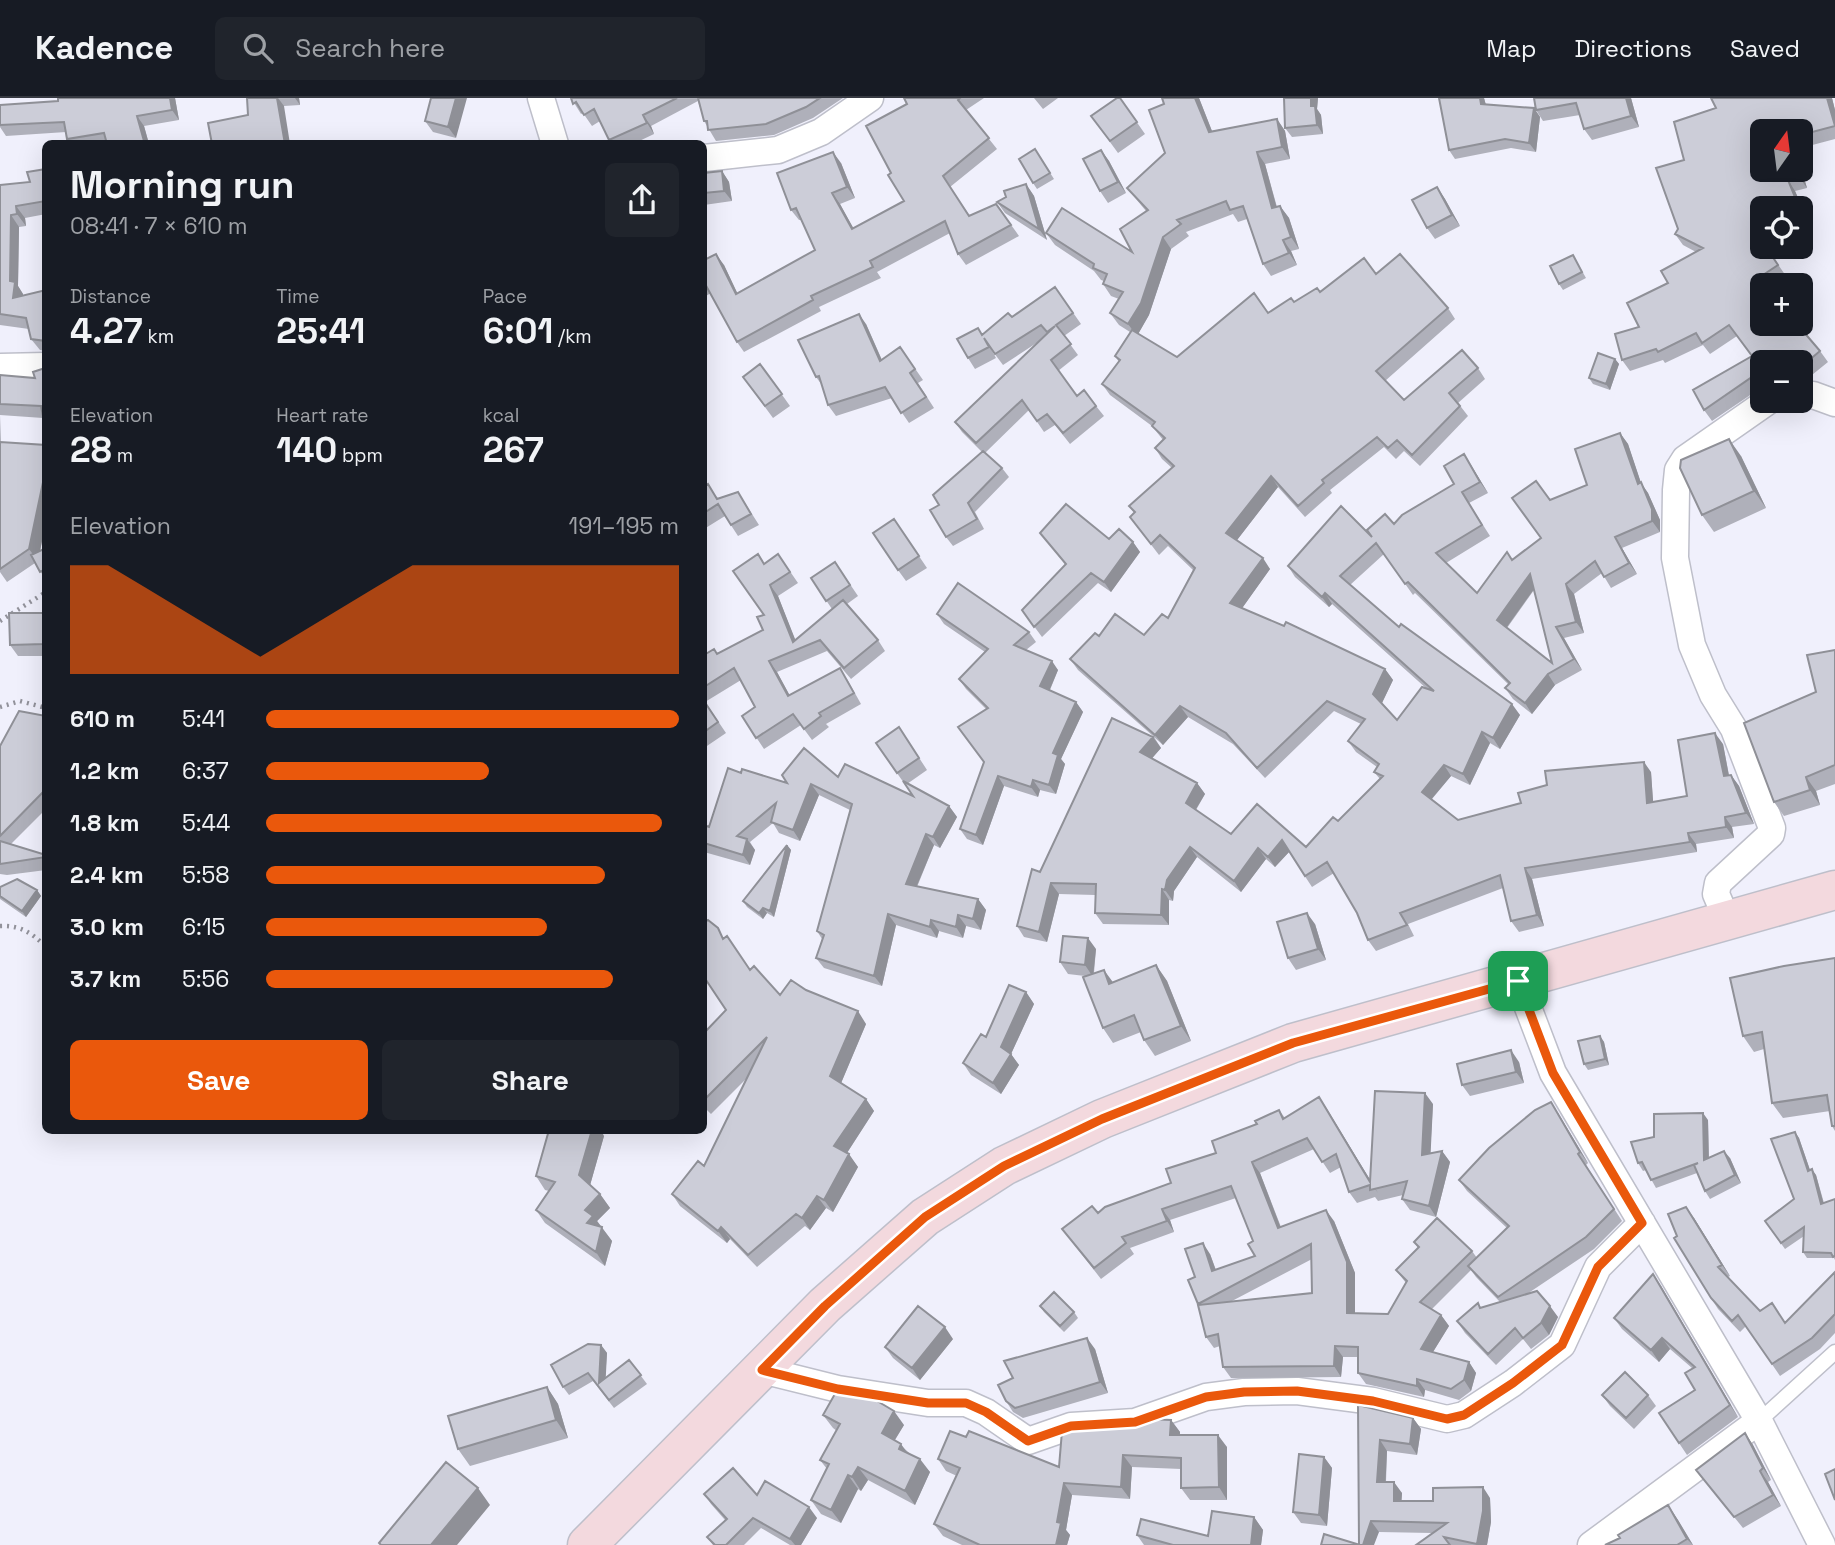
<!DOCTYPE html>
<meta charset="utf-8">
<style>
:root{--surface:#171b24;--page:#20242c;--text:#f1f3f6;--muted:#9ea1a6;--line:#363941;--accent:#ea580c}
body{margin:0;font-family:"Space Grotesk",sans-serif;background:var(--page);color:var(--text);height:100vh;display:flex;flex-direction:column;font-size:26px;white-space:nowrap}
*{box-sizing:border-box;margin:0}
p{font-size:23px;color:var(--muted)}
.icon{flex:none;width:38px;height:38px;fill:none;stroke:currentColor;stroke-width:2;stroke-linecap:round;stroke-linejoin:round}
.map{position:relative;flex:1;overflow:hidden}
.details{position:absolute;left:42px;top:42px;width:665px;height:994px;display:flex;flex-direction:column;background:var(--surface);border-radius:10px;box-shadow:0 7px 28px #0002}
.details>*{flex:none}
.needle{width:46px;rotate:14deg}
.controls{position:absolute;left:1750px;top:21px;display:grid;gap:14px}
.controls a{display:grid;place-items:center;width:63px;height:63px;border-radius:10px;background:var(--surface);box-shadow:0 7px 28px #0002;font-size:35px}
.pin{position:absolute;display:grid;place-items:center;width:60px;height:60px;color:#fff;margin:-30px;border-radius:14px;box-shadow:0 4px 10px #0006}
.round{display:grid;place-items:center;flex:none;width:74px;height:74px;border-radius:10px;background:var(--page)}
.head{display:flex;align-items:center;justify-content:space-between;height:119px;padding:0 28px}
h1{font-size:38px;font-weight:700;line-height:52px}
.metrics{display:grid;grid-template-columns:repeat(3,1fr);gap:10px;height:119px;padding:7px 28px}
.metrics div{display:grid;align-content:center}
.metrics b{font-size:35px;font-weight:700}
.metrics small{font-size:19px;font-weight:400}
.metrics p{font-size:19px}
.chart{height:196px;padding:14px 28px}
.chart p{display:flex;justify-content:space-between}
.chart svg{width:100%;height:126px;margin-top:7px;fill:var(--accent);opacity:.7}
.primary-button{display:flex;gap:14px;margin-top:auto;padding:14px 28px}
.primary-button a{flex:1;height:80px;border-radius:10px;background:var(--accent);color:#fff;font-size:28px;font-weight:700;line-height:80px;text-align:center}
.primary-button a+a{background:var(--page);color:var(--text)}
ul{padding:0 28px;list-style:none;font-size:23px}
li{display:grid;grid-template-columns:112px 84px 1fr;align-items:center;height:52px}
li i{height:18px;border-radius:9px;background:var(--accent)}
header{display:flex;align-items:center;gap:42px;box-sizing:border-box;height:98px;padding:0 35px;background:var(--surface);border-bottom:2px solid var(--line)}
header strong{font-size:33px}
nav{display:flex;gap:38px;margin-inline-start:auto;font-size:24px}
.search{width:490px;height:63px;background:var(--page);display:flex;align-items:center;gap:18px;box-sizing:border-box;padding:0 24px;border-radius:10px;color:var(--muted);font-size:26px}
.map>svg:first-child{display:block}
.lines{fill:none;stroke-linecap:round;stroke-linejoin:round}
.lane-casing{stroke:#bebfca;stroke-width:17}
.street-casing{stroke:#bebfca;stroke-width:29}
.secondary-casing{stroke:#bebfca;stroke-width:41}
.path{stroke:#92929b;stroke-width:4.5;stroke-dasharray:2 5;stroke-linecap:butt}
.lane{stroke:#fff;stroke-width:14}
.street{stroke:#fff;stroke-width:26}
.secondary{stroke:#f3d9de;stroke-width:38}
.wall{fill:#afb0ba;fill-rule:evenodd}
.shaded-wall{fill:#8f9097}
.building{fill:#cccdd8;stroke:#8f9097;stroke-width:2;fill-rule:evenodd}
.route-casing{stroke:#fff;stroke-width:14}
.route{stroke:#ea580c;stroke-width:9}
</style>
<header>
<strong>Kadence</strong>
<div class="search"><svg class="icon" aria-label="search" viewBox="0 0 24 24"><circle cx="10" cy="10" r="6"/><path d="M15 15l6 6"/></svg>Search here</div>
<nav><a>Map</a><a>Directions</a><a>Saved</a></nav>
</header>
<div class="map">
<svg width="1835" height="1447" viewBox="0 0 1835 1447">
<rect width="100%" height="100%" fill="#f0f0fc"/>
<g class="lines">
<defs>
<path id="lane" d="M1759 1323 1835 1254"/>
<path id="street" d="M541 0 555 46
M704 60 778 52 821 34 870 0
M0 269 46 268
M1801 297H1813L1835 305
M1728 824 1716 796 1718 785 1771 736 1772 730 1734 631 1713 597 1692 547 1675 460 1676 392 1678 372 1685 361 1768 303
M1518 883 1553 975 1759 1323 1822 1447
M762 1272 838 1291 928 1305H966L986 1314 1028 1343 1071 1328 1135 1324 1206 1299 1244 1294 1297 1293 1373 1303 1447 1321 1464 1317 1513 1285 1562 1247 1598 1169 1642 1125
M1591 1447 1759 1323"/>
<path id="secondary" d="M587 1447 825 1207 925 1119 1004 1068 1102 1021 1293 945 1835 792"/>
</defs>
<use href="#lane" class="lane-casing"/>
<use href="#street" class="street-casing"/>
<use href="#secondary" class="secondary-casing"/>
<path class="path" d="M0 523 46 494
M0 609 20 603 46 610
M0 828C20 827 32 835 46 849"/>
<use href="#lane" class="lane"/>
<use href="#street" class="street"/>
<use href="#secondary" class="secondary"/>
</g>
<path class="wall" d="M175 0 179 22 144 28 149 46H70L67 41 66 34 6 38 0 29V7Z
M247 0H299L300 7 284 8 248 17Z
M431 0 456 40 433 34 425 23Z
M571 0H843L813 20 774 37 716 43 704 23 698 3 651 28 654 36 633 46H611L600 23 592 28 583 15 581 16Z
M904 0H984L966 12 997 51 950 89 970 118 996 106 1019 138 966 167 958 156 950 135 877 174 881 180 819 209 821 213 744 254 737 244 711 195 704 199V162L724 167 737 195 815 152 801 122H799L791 112 841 65 855 100 840 106 853 130 904 103 891 75 907 6Z
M1034 0H1058L1043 11Z
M1120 0 1145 36 1118 55 1091 18Z
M1162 0H1199L1212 33 1277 21 1285 33 1290 61 1265 66 1277 109 1280 108 1289 120 1299 151 1291 153 1297 167 1271 178 1263 166 1247 121 1238 124 1233 116 1186 134 1189 138 1171 151 1149 217 1138 236 1177 259 1269 215 1294 204 1320 194 1376 176 1448 210 1455 221 1385 283 1404 302 1478 270 1485 281 1458 305 1468 318 1420 368 1404 353 1396 361 1384 349 1330 392 1332 395 1305 419 1278 389 1237 442 1270 471 1242 510 1385 571 1393 582 1382 605 1397 622 1427 591 1332 506 1329 509 1295 479 1288 468 1372 439 1394 426 1454 386 1464 356 1488 395 1469 405 1490 438 1446 465 1477 495 1512 462 1541 440 1550 402 1587 387 1620 335 1628 346 1641 385 1648 395 1660 422V434L1622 450 1637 476 1611 490 1602 475 1574 496 1584 535 1564 540 1582 572 1555 587 1532 616 1513 601 1505 590 1509 587 1415 495 1413 497 1384 456 1350 487 1399 529 1520 617 1500 651 1490 645 1470 687 1451 678 1432 701 1458 722 1651 674 1653 704 1687 698 1723 646 1729 677H1731L1739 688 1754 726 1732 729 1734 740 1696 746 1697 754 1532 781 1544 828 1519 834 1511 823 1503 790 1408 826 1414 838 1376 853 1368 842 1357 815 1334 775 1312 789 1289 754 1275 769 1266 761 1241 794 1197 759 1174 793 1173 803 1169 802V827L1103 826 1095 815V797L1059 796 1047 844 1024 839 1017 828 1040 774 1153 638 1078 572 1070 561 1099 538 1144 537 1168 520 1193 472 1168 448 1159 457 1130 419 1134 415 1129 408 1172 370 1162 361 1155 350 1163 342 1152 328 1110 297 1102 286 1119 264 1115 258 1130 234 1119 227 1110 215 1119 201 1111 198 1103 186 1104 183 1101 182 1094 173 1055 147 1046 135 1132 154 1146 113 1136 101 1127 90 1165 55 1164 6ZM1534 492 1552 565 1507 530ZM1334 613 1361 626 1348 643 1356 654 1377 669 1374 674 1380 681 1338 723 1306 749 1231 736 1196 712 1205 696 1197 685 1152 660 1161 650 1154 639 1163 647 1188 619 1233 646 1265 680Z
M1284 0H1318L1317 11 1321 17 1323 36 1292 39 1285 30Z
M1439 0H1484L1486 7 1534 10 1540 19 1536 54 1511 50 1455 61 1449 52Z
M1534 0H1631L1639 29 1592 42 1584 31 1580 17 1543 23 1536 12Z
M1711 0H1832L1835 12V41L1801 50V33H1762L1801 72 1807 90 1795 93 1807 120 1802 123 1807 136 1801 138V110H1762V149H1775L1768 152 1786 178 1772 187H1762L1820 253 1828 264 1807 281 1801 282V264H1762V289L1712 323 1704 312 1752 258 1737 238 1710 256 1703 247 1665 265 1663 262 1630 273 1622 262 1639 229 1668 185 1696 154 1683 147 1675 136 1678 131 1684 62 1716 10Z
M1035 51 1054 81 1037 91 1033 85Z
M1101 52 1109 63 1126 95 1108 105 1100 93Z
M46 71V116L25 120 26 128 19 129 18 188 23 196V198L46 192V253L40 252 31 241 29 231 0 227V87L30 84Z
M722 73 729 84 732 103 704 107V75Z
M1026 86 1034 98 1047 142 1005 115 997 104Z
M1437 89 1445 101 1460 128 1435 141 1427 130Z
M1573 157 1586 180 1563 192 1559 186Z
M1055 189 1081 226 1064 238 1078 257 1058 273 1077 298 1096 308 1104 318 1070 346 1055 327 1044 334 1029 312 985 355 1002 370 1009 379 975 414 984 431 953 448 946 439 939 407 982 354 962 334 955 324 1038 244 1003 267 991 251 996 260 975 271 968 260 983 236 1012 219Z
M866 226 882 262 900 249 923 282 918 285 934 310 909 325 892 300 836 318 828 307 822 287 816 279Z
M1615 261 1619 266 1610 292 1593 286 1589 280Z
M760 266 790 308 773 320 743 279Z
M0 277 35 280 43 320 0 317 1 344 46 347V423L40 453 46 450V482L35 465 7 484 0 474Z
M1741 358 1766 410 1714 434 1702 417Z
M704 388 718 400 738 394 759 427 738 438 725 418 704 431Z
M894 421 927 470 906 483 898 472Z
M1040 435 1133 444 1140 454 1111 494 1098 485 1042 539 1022 512 1066 467Z
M778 456 798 485 778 498 795 542 832 511 811 480 835 464 858 498 847 506 878 542 885 553 851 581 827 553 777 574 790 598 847 581 861 606 826 626 829 629 812 642 801 627 764 651 742 618 755 609 741 582 705 604 726 635 704 650V557L717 556 763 532 765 466Z
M937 516 1029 534 1036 544 1026 552 1058 572 1050 592 1076 604 1083 614 1061 661 1065 666 1056 696 1040 692 1038 699 1004 688 983 747 967 741 960 731 984 665 986 611 966 591 959 581 985 554 944 526Z
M46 518V558H18L10 547Z
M1835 552V686L1816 693 1820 707 1784 718 1774 704 1816 594Z
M46 618V711L11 746 46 757V772L7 777 0 776V648Z
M899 629 927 672 907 686 949 708 957 719 940 750 934 747 917 789 978 801 986 812 981 832 966 828 963 840 939 833 937 840 896 827 882 888 824 870 816 860 822 841 817 833 850 712 819 697 800 743 779 735 773 725 750 744 755 752 750 767 704 754V727L709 729 741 675 787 685 838 679 913 698 876 645Z
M787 747 791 752 774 819 767 815 763 821 747 809 743 803Z
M0 789 37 792 41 798 26 819 0 801Z
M1315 826 1326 862 1296 872 1288 860Z
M725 840 750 872 780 897 806 892 866 926 841 985 866 1001 874 1013 847 1055 858 1069 833 1114 826 1110 810 1132 805 1128 757 1169 730 1141 727 1145 680 1108 672 1096 704 1068 747 980 711 1016 704 1009V935L726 912Z
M1096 851 1094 875 1113 885 1156 867 1167 883 1191 943 1155 958 1144 942 1141 934 1113 945 1103 930 1085 878 1068 876 1060 864Z
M1835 860V1033L1832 1028 1830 1013 1783 1020 1772 1005 1764 951 1754 954 1743 938Z
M1026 894 1034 906 1011 956 1019 967 1001 996 971 977 963 965Z
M1600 938 1604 944 1609 967 1588 972 1584 966Z
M1519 964 1524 985 1470 998 1462 987Z
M1319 999 1371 1083 1433 1006 1430 1056 1442 1053 1450 1064 1436 1119 1410 1112 1402 1101 1403 1097 1378 1103 1375 1099 1357 1105 1349 1094 1341 1069 1330 1075 1314 1051 1260 1075 1281 1129 1334 1123 1355 1175V1216H1388L1406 1185 1396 1172 1418 1150 1414 1144 1472 1153 1477 1160 1507 1130 1467 1093 1459 1082 1558 1015 1588 1065 1586 1067 1622 1123 1594 1151 1527 1196 1558 1219 1549 1237 1531 1251 1523 1241 1496 1267 1465 1235 1457 1223 1478 1205 1481 1210 1500 1204 1476 1179 1471 1172 1432 1211 1441 1217 1449 1228 1433 1254 1469 1264 1476 1275 1471 1293 1459 1302 1425 1292 1424 1299 1366 1286 1358 1275V1259H1343L1341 1279 1231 1280 1223 1269 1220 1248 1214 1250 1206 1239 1199 1207 1188 1182 1195 1179 1210 1156 1216 1172 1255 1158 1253 1143 1236 1100 1170 1122 1174 1134 1130 1150 1134 1156 1101 1181 1062 1131 1098 1115 1171 1085 1279 1012 1285 1020ZM1312 1161V1195L1232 1203Z
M1708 1022 1709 1060H1730L1741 1085 1710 1101 1705 1093 1697 1075 1656 1090 1646 1072 1643 1073 1638 1065 1654 1039Z
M1795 1034 1799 1040 1810 1072 1816 1077 1824 1105 1835 1101V1162L1834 1160H1807L1803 1154 1804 1138 1785 1151 1765 1123 1794 1101Z
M604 1038 590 1087 600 1096 610 1110 597 1123 612 1143 605 1168 545 1125 536 1112 549 1093 545 1092 536 1078Z
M1694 1120 1730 1178 1728 1179 1760 1213 1785 1225 1835 1174V1235L1820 1251 1780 1278 1746 1228 1740 1234 1718 1211 1711 1200 1677 1138Z
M1661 1188 1738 1319 1687 1357 1659 1315 1695 1292 1692 1270 1670 1251 1659 1264 1622 1231 1614 1220Z
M1040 1208 1074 1214 1078 1220 1064 1234 1044 1214Z
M953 1241 920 1282 893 1260 885 1249Z
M601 1247 607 1255 605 1280 629 1262 647 1286 614 1310 593 1283 569 1297 563 1289Z
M1095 1251 1108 1295 1023 1320 1013 1314 1006 1303 1013 1280Z
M547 1289 558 1306 568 1340 470 1368 458 1351Z
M1602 1297H1648L1656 1308 1634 1331 1610 1308Z
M1358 1307 1413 1320 1421 1331 1417 1357 1387 1353 1386 1384 1402 1395 1401 1403H1433L1490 1400 1491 1424 1487 1447H1416L1432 1435 1379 1434 1359 1447Z
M823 1317 904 1327 895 1342 930 1374 915 1407 868 1382 861 1393 858 1391 841 1425 821 1416 811 1402 827 1371 820 1362 837 1333 833 1330Z
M1171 1322 1180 1334V1337L1227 1349V1402H1190L1181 1390V1371L1132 1369 1130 1401 1072 1397 1066 1432 1070 1437 1067 1447H962L943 1438 934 1426 957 1378 946 1373 938 1361 966 1339 1059 1369 1128 1328Z
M1745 1335 1753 1347 1771 1382 1768 1384 1781 1408 1743 1430 1696 1372Z
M1324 1359 1332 1370 1327 1428 1301 1425 1293 1414Z
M704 1396 757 1397 817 1420 801 1447H790L761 1430 744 1447H713L707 1439 725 1422 711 1406Z
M1668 1407 1678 1422 1693 1447H1605L1620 1440Z
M1254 1419 1263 1432 1261 1447H1144L1137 1437 1208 1438Z"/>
<path class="shaded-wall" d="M170 0H175L179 22 172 12Z
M277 0H278L284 8 290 46H285Z
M295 0H299L300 7Z
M456 0H467L456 40 448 29Z
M1195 0H1199L1217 46 1209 34Z
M1311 0H1318L1317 11 1321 17 1323 36 1317 27 1311 8Z
M1480 0H1484L1488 15 1481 6Z
M1626 0H1631L1639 29 1631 18Z
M1827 0H1832L1835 12V28Z
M1534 10 1540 19 1536 54 1529 45Z
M643 17 651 28 654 36 647 25Z
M137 18 144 28 149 46H146L144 43Z
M1277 21 1285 33 1290 61 1282 49Z
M1101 52 1109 63 1126 95 1118 84Z
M833 54 841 65 855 100 847 89Z
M1257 54 1265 66 1280 122 1272 110Z
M1801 69 1807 90 1799 79 1797 72H1801Z
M722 73 729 84 732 103 724 93Z
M1788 82 1795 93 1807 120 1800 110Z
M1026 86 1034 98 1047 142 1039 131Z
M1437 89 1445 101 1460 128 1452 117Z
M832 95 840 106 860 142 852 131Z
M16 108 25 120 26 128 17 116Z
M1280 108 1289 120 1299 151 1291 139Z
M11 117 19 129 18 188 23 196 21 212 13 200 10 183Z
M1801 121 1802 123 1807 136 1801 126Z
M1163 139 1171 151 1149 217 1137 238 1128 226Z
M1283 142 1291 153 1297 167 1289 155Z
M716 156 724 167 743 207 736 196Z
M859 216 866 226 887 274 880 263Z
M1615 261 1619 266 1610 292 1606 286Z
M1620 335 1628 346 1641 385 1648 395 1660 422V434L1652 423Z
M1729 341 1741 358 1766 410 1754 393Z
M1464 356 1471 367 1488 395 1480 384Z
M46 370V423L38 463 29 451Z
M1271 378 1278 389 1234 446 1226 435Z
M1615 439 1622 450 1637 476 1629 465Z
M1133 444 1140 454 1111 494 1104 484Z
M1263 460 1270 471 1238 516 1230 505Z
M1530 476 1537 487 1504 533 1497 522Z
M1566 486 1574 496 1584 535 1576 524Z
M770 487 778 498 799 551 793 544Z
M1325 495 1332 506 1329 509 1322 499Z
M44 515 46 518V548L44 546Z
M1556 529 1564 540 1582 572 1574 561Z
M769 563 777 574 796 609 788 598Z
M1052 563 1058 572 1047 598 1040 588Z
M1385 571 1393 582 1381 607 1373 596Z
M1548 576 1555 587 1532 616 1525 605Z
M1076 604 1083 614 1061 661 1065 666 1056 696 1049 687 1053 655Z
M1512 606 1520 617 1500 651 1493 640Z
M1180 608 1188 619 1163 647 1155 637Z
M1482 634 1490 645 1470 687 1463 676Z
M1715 635 1723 646 1731 689 1724 678Z
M1153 639 1161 650 1148 665 1140 654Z
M1644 664 1651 674 1654 716 1647 705Z
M1444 667 1451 678 1429 704 1422 694Z
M1731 677 1739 688 1754 726 1746 715Z
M998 678 1004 688 983 747 976 737Z
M1806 679 1816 693 1820 707 1810 692Z
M1033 682 1040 692 1038 699 1031 689Z
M1197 685 1205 696 1193 716 1186 705Z
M811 686 819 697 800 743 793 732Z
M949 708 957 719 940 750 933 739Z
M1725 719 1732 729 1734 740 1726 729Z
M1688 735 1696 746 1697 754 1690 744Z
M926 736 934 747 913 797 906 786Z
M747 741 755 752 750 767 743 757Z
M1282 742 1290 753 1275 769 1268 759Z
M787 747 791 752 774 819 770 813Z
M1190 749 1197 759 1174 793 1173 803 1165 792 1167 782Z
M1258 750 1266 761 1241 794 1234 783Z
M1525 770 1532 781 1544 828 1537 817Z
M1051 785 1059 796 1047 844 1039 834Z
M1162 791 1169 802V827L1161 817Z
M37 792 41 798 26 819 22 813Z
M978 801 986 812 981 832 973 821Z
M763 810 767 815 763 821 759 815Z
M1307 815 1315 826 1326 862 1318 851Z
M888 816 896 827 882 888 874 878Z
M958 817 966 828 963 840 956 829Z
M931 822 939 833 937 840 930 829Z
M1088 840 1096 851 1093 879 1085 867Z
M1156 867 1167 883 1191 943 1181 928Z
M1104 872 1115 887 1109 886Z
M1026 894 1034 906 1011 956 1019 967 1001 996 993 985 1001 949Z
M858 913 866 926 839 990 830 978Z
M1600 938 1604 944 1609 967 1605 961Z
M1511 952 1519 964 1524 985 1516 974Z
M1425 995 1433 1006 1430 1068 1422 1057Z
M1319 999 1327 1011 1378 1095 1370 1084Z
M866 1001 874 1013 843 1061 834 1048Z
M1551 1004 1558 1015 1588 1065 1580 1054Z
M1703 1015 1708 1022 1709 1070 1704 1062Z
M592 1032H601L604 1038 589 1091 579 1077Z
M1795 1034 1799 1040 1812 1078 1808 1073Z
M1442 1053 1450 1064 1436 1119 1429 1108Z
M1724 1053 1730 1060 1741 1085 1735 1077Z
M849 1056 858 1069 833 1114 824 1102Z
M1252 1064 1260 1075 1285 1141 1278 1130Z
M1812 1071 1816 1077 1825 1111 1821 1106Z
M600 1096 610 1110 597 1123 612 1143 605 1168 596 1154 587 1125 585 1112Z
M817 1098 826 1110 810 1132 802 1120Z
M1686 1109 1694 1120 1730 1178 1722 1167Z
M1162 1111 1170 1122 1174 1134 1167 1123Z
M1326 1112 1334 1123 1355 1175V1227L1347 1215Z
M721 1129 730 1141 727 1145 718 1133Z
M1203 1145 1210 1156 1220 1184 1212 1173Z
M1653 1176 1661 1188 1738 1319 1730 1307Z
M1550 1208 1558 1219 1549 1237 1541 1225Z
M1441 1217 1449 1228 1428 1262 1421 1251Z
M945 1229 953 1241 920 1282 912 1270Z
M1087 1240 1095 1251 1108 1295 1100 1284Z
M1662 1240 1670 1251 1659 1264 1651 1252Z
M601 1247 607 1255 605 1294 599 1285Z
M1335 1248 1343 1259 1341 1279 1334 1268Z
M1469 1264 1476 1275 1471 1293 1464 1282Z
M1417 1281 1425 1292 1424 1299 1417 1288Z
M547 1289 558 1306 568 1340 556 1322Z
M894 1313 904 1327 891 1348 882 1335Z
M1413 1320 1421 1331 1417 1357 1410 1346Z
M1171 1322 1180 1334 1179 1350 1170 1337Z
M1745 1335 1753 1347 1771 1382 1763 1370Z
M1218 1337 1227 1349V1402L1219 1389Z
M1380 1342 1387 1353 1385 1395 1377 1384Z
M901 1346 911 1360 899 1351Z
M1123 1357 1132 1369 1130 1401 1121 1389Z
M1324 1359 1332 1370 1327 1428 1319 1417Z
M920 1361 930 1374 915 1407 905 1393Z
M858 1369 868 1382 861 1393 852 1379Z
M1760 1373 1768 1384 1781 1408 1773 1397Z
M848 1377 858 1391 841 1425 831 1412Z
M1394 1384 1402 1395 1401 1414 1394 1403Z
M1064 1385 1072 1397 1066 1432 1070 1437 1067 1447H1056L1057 1424Z
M1483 1389 1490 1400 1491 1424 1487 1447H1478L1477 1446Z
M478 1390 490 1407 457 1447H431Z
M1668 1407 1678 1422 1693 1447 1687 1441Z
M809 1409 817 1420 801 1447H795L790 1441Z
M1254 1419 1263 1432 1261 1447H1251Z
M1371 1423 1379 1434 1374 1447H1363Z"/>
<path class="building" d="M58 0H170L172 12 137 18 144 43 134 46H107L104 35 67 41 64 24 0 27V7L58 3Z
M247 0H277L285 46H212L208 25 248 17Z
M431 0H456L448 29 425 23Z
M571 0H677L643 17 647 25 609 42 594 11 584 17 576 4 573 6Z
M698 0H820L806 9 766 26 708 32 707 23H704Z
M904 0H960L958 2 989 40 943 78 969 118 996 106 1011 127 958 156 945 123 870 163 873 169 811 198 813 202 737 244 704 184V162L716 156 736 196 815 152 796 110 791 112 777 75 833 54 847 89 832 95 852 131 904 103 888 77 891 75 866 28 907 6Z
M1117 0H1120L1137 24 1110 43 1091 18Z
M1162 0H1195L1209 34 1277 21 1282 49 1257 54 1272 110 1280 108 1291 139 1283 142 1289 155 1263 166 1243 108 1230 112 1226 103 1177 122 1181 126 1163 139 1141 205 1128 226 1110 215 1123 194 1103 186 1107 176 1093 170 1094 166 1046 135 1062 110 1132 154 1120 131 1148 112 1127 90 1165 55 1149 12 1164 6Z
M1284 0H1311V8H1315L1317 27 1285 30Z
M1439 0H1480L1481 6 1534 10 1529 45 1505 41 1449 52Z
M1534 0H1626L1631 18 1584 31 1576 5 1536 12Z
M1711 0H1827L1835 28 1801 37V33H1762V72H1797L1799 79 1788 82 1799 109 1762 110V140L1760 141 1762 144V149H1766L1778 167 1763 177 1769 185 1766 187H1762V226H1797L1820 253 1801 269V264H1762V277L1760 276 1752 279 1704 312 1693 292 1752 258 1729 227 1702 245 1696 235 1658 254 1656 251 1622 262 1615 236 1639 229 1627 205 1668 185 1661 173 1703 150 1675 136 1678 131 1656 70 1684 62 1674 24 1716 10Z
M1035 51 1050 75 1033 85 1019 61Z
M1101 52 1118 84 1100 93 1083 61Z
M46 71V103L16 108 17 116 11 117 10 183 15 184 13 200 46 192V243L31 241 26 220 0 216V87L30 84 27 74Z
M722 73 724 93 704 95V75Z
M1026 86 1039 131 997 104 1006 99 1004 93Z
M1437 89 1452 117 1427 130 1412 102Z
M1400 156 1448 210 1376 273 1404 302 1462 252 1478 270 1449 295 1460 308 1412 357 1397 342 1388 350 1377 339 1322 382 1324 385 1298 408 1271 378 1226 435 1263 460 1230 505 1284 528 1286 524 1385 571 1373 596 1397 622 1422 589 1434 593 1325 495 1322 499 1288 468 1341 408 1372 439 1367 432 1385 416 1394 426 1402 417 1454 386 1444 368 1464 356 1480 384 1462 394 1482 427 1436 455 1477 495 1507 454 1512 462 1541 440 1512 400 1536 383 1550 402 1587 387 1575 351 1620 335 1638 386 1641 384 1652 411V423L1615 439 1629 465 1604 479 1595 463 1566 486 1576 524 1556 529 1574 561 1548 576 1525 605 1505 590 1510 585 1408 484 1405 486 1376 445 1340 478 1399 529 1401 526 1512 606 1493 640 1482 634 1463 676 1444 667 1422 694 1458 722 1521 705 1518 695 1547 687 1545 673 1644 664 1647 705 1687 698 1678 642 1715 635 1724 678 1731 677 1746 715 1725 719 1726 729 1688 735 1690 744 1525 770 1537 817 1511 823 1500 777 1400 815 1407 827 1368 842 1357 815 1327 764 1305 778 1282 742 1268 759 1258 750 1234 783 1190 749 1167 782 1165 792 1162 791 1161 817 1095 815 1096 786 1051 785 1039 834 1017 828 1032 771 1040 774 1112 620 1153 639 1140 654 1197 685 1186 705 1231 736 1257 706 1306 749 1333 719 1338 723 1383 678 1374 674 1379 666 1348 643 1365 621 1327 603 1257 670 1226 635 1180 608 1155 637 1070 561 1095 535 1099 538 1115 516 1144 537 1162 516 1168 520 1195 470 1160 437 1151 446 1130 419 1135 414 1129 408 1174 368 1155 350 1165 340 1152 328 1155 324 1102 286 1120 262 1115 258 1132 232 1177 259 1254 195 1268 215 1291 200 1294 204 1317 190 1320 194 1364 160 1376 176ZM1530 476 1538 508 1552 565 1497 522Z
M1573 157 1582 174 1559 186 1550 168Z
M1055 189 1073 215 1056 227 1071 246 1051 262 1077 298 1084 292 1096 308 1063 335 1047 316 1037 323 1022 302 976 345 955 324 1055 228 1047 234 1041 227 995 256 984 240 989 249 968 260 957 241 978 230 982 237 1008 215 1012 219Z
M859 216 880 263 900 249 915 271 910 275 926 299 901 315 885 289 828 307 819 278 816 279 798 242Z
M1598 255 1615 261 1606 286 1589 280Z
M760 266 782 296 765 308 743 279Z
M45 270H46V333L41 308 0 306V277L35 280 33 274Z
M1729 341 1754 393 1702 417 1680 370 1681 362Z
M0 344 46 347V370L29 451 0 471Z
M983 353 1002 370 968 405 977 421 946 439 930 412 939 407 933 397Z
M708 386 717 401 738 394 751 416 731 427 718 406 704 415V389Z
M1066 406 1109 441 1119 431 1133 444 1104 484 1091 475 1034 529 1022 512 1066 466 1040 435Z
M894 421 919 458 898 472 873 435Z
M46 450V471L40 474 31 457Z
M758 456 764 466 778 456 790 474 770 487 793 544 843 502 878 542 844 570 820 542 769 563 788 598 840 570 854 595 819 615 821 618 804 631 793 616 756 640 742 618 755 609 734 570 704 589V557L714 551 717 556 763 532 757 519 764 517 733 473Z
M835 464 850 487 826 503 811 480Z
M958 485 1029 534 1014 547 1052 563 1040 588 1076 604 1053 655 1058 657 1049 687 1033 682 1031 689 998 678 976 737 960 731 984 664 958 629 988 610 959 581 988 551 937 516Z
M9 515H44V546L10 547Z
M1835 552V667L1806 679 1810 692 1774 704 1744 625 1816 594 1807 557Z
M704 603 718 624 704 634Z
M19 613 46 618V691L0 738V648Z
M899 629 919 660 897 675 876 645Z
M804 650 838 679 845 666 913 698 903 683 949 708 933 739 926 736 906 786 978 801 973 821 958 817 956 829 931 822 930 829 888 816 874 878 816 860 824 837 817 833 852 706 811 686 793 732 771 724 776 705 737 738 747 741 743 757 704 745V727L709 729 728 670 741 675 742 671 787 685 782 677Z
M0 743 46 757V759L0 766Z
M787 747 770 813 763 810 759 815 743 803Z
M17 781 37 792 22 813 0 798V789Z
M1307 815 1318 851 1288 860 1277 824Z
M708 822 718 830 723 841 727 838 750 872 754 868 780 897 791 882 806 892 858 913 830 978 866 1001 834 1048 849 1056 824 1102 817 1098 802 1120 796 1116 748 1157 721 1129 718 1133 672 1096 698 1063 704 1068 767 939 704 1002V935L726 912 704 879V824Z
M1063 838 1088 840 1085 867 1060 864Z
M1835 860V1028H1832L1827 997 1772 1005 1762 934 1743 938 1730 880 1784 868Z
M1156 867 1181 928 1144 942 1134 917 1103 930 1083 879 1104 872 1109 886Z
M1009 887 1026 894 1001 949 1011 956 993 985 963 965 981 936 986 939Z
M1600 938 1605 961 1584 966 1578 943Z
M1511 952 1516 974 1462 987 1457 966Z
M1375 993 1425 995 1422 1057 1442 1053 1429 1108 1402 1101 1407 1083 1370 1092V1087L1349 1094 1336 1056 1322 1064 1307 1040 1252 1064 1278 1130 1326 1112 1347 1164V1215L1388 1216 1407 1183 1396 1172 1419 1149 1414 1144 1437 1120 1472 1153 1420 1204 1441 1217 1421 1251 1469 1264 1464 1282 1451 1291 1417 1281V1288L1358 1275V1249L1335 1248 1334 1268 1223 1269 1218 1236 1206 1239 1198 1207 1312 1195 1311 1146 1198 1206 1188 1182 1195 1179 1185 1151 1203 1145 1212 1173 1255 1158 1248 1146 1253 1143 1231 1088 1162 1111 1167 1123 1122 1139 1126 1145 1094 1170 1062 1131 1092 1108 1098 1115 1105 1109 1171 1085 1166 1071 1216 1055 1212 1043 1257 1026 1255 1023 1279 1012 1283 1021 1319 999 1370 1084Z
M1551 1004 1580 1054 1578 1056 1614 1111 1586 1139 1498 1199 1468 1168 1509 1128 1459 1082 1489 1050 1535 1012Z
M1703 1015 1704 1062 1724 1053 1735 1077 1705 1093 1694 1067 1698 1065 1651 1082 1642 1064 1638 1065 1631 1044 1654 1039V1016Z
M549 1032H592L579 1077 600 1096 585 1112 593 1118 587 1125 602 1129 596 1154 536 1112 555 1084 536 1078Z
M1795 1034 1808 1073 1812 1071 1821 1106 1835 1101V1158L1833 1159 1831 1155 1803 1154 1804 1129 1781 1145 1765 1123 1794 1101 1771 1041Z
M1686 1109 1722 1167 1718 1169 1760 1213 1772 1205 1785 1225 1835 1174V1216L1812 1240 1772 1266 1738 1217 1732 1223 1711 1200 1674 1140 1677 1138 1668 1116Z
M1653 1176 1730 1307 1679 1345 1659 1315 1695 1292 1685 1275 1695 1269 1662 1240 1651 1252 1614 1220Z
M1537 1193 1550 1208 1541 1225 1523 1240 1515 1230 1488 1256 1457 1223 1478 1205 1480 1210Z
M1054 1194 1074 1214 1060 1228 1040 1208Z
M918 1208 945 1229 912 1270 885 1249Z
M1087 1240 1100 1284 1015 1310 1006 1303 998 1287 1013 1280 1004 1263Z
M588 1246 601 1247 599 1285 629 1262 641 1277 609 1302 588 1275 563 1289 551 1267Z
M1625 1274 1648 1297 1626 1320 1602 1297Z
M547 1289 556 1322 458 1351 448 1318Z
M836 1294 872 1300 894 1313 882 1335 901 1346 899 1351 920 1361 905 1393 858 1369 852 1379 848 1377 831 1412 811 1402 829 1366 820 1362 840 1326 823 1317Z
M1358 1307 1413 1320 1410 1346 1380 1342 1377 1384H1394V1403H1433V1390L1483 1389V1413L1477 1446 1444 1439 1450 1447H1416L1447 1425 1371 1423 1363 1447H1359Z
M1149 1321 1171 1322 1170 1337H1218L1219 1389 1181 1390V1360L1123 1357 1121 1389 1064 1385 1057 1424 1061 1425 1056 1447H980L934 1426 960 1370 938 1361 950 1333 966 1339 969 1333 1059 1369 1062 1333 1066 1331 1128 1328Z
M1745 1335 1763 1370 1760 1373 1773 1397 1734 1419 1696 1372Z
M1299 1356 1324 1359 1319 1417 1293 1414Z
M446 1364 478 1390 431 1447H381L379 1445Z
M733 1370 757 1397 765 1383 809 1409 790 1441 753 1420 726 1447H715L707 1439 727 1421 704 1396Z
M1835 1371V1402L1825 1376Z
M1668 1407 1687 1441 1677 1447H1605L1620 1440 1618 1437Z
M1212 1413 1254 1419 1251 1447H1173L1137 1437 1141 1421 1208 1438Z
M1324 1436 1360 1447H1321Z"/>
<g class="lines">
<defs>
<path id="route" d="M1518 883 1553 975 1642 1125 1598 1169 1562 1247 1513 1285 1464 1317 1447 1321 1373 1303 1297 1293 1244 1294 1206 1299 1135 1324 1071 1328 1028 1343 986 1314 966 1305H928L838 1291 762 1272 825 1208 925 1119 1004 1068 1102 1021 1293 945Z"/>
</defs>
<use href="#route" class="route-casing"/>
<use href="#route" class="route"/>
</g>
</svg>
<div class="controls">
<a><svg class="needle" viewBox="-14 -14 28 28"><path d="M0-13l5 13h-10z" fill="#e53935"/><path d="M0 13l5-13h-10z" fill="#9ea1a6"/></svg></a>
<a><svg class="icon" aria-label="locate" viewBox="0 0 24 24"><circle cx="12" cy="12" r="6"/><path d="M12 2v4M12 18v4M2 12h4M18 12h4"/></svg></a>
<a>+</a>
<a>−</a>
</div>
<div class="pin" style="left:1518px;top:883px;background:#1e9e55"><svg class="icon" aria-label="arrive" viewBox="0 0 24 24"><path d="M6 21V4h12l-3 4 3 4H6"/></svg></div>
<section class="details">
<div class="head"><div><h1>Morning run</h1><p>08:41 · 7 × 610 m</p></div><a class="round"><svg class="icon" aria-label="share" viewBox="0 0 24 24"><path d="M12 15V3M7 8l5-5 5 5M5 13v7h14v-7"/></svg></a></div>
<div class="metrics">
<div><p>Distance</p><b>4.27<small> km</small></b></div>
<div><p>Time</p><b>25:41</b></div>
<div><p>Pace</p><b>6:01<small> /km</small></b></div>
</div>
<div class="metrics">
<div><p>Elevation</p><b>28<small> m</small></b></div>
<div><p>Heart rate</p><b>140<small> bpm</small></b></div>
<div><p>kcal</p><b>267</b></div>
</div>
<div class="chart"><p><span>Elevation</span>191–195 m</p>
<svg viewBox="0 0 160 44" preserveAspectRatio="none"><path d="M0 44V6L10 6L20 14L30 22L40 30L50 38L60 30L70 22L80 14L90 6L100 6L110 6L120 6L130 6L140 6L150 6L160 6V44z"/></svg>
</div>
<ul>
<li><b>610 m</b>5:41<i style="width:100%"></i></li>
<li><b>1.2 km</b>6:37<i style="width:54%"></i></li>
<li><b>1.8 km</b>5:44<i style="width:96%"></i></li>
<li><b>2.4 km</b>5:58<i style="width:82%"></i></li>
<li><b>3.0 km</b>6:15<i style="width:68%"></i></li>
<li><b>3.7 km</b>5:56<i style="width:84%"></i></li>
</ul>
<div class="primary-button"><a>Save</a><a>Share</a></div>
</section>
</div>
